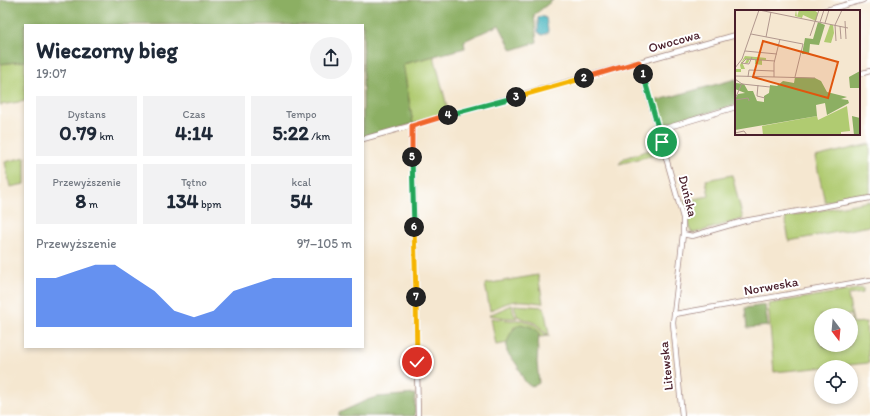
<!DOCTYPE html>
<html lang="pl">
<meta charset="utf-8">
<style>
:root{--surface:#fff;--page:#f2f2f3;--text:#1f2937;--muted:#747a83;--accent:#2563eb}
body{margin:0;font-family:Itim,sans-serif;background:var(--page);color:var(--text);height:100vh;display:flex;flex-direction:column;font-size:15px;white-space:nowrap}
*{box-sizing:border-box;margin:0}
p{font-size:13px;color:var(--muted)}
.icon{flex:none;width:22px;height:22px;fill:none;stroke:currentColor;stroke-width:2;stroke-linecap:round;stroke-linejoin:round}
.map{position:relative;flex:1;overflow:hidden}
.drawer{position:absolute;left:24px;top:24px;width:340px;height:324px;display:flex;flex-direction:column;background:var(--surface);border-radius:0px;box-shadow:0 2px 6px #0003}
.drawer>*{flex:none}
.needle{width:26px;rotate:164deg}
.controls{position:absolute;left:814px;top:308px;display:grid;gap:8px}
.controls a{display:grid;place-items:center;width:44px;height:44px;border-radius:50%;background:var(--surface);box-shadow:0 2px 6px #0003;font-size:20px}
.pin{position:absolute;display:grid;place-items:center;width:34px;height:34px;color:#fff;margin:-17px;border:2px solid #fff;border-radius:50%;box-shadow:0 1px 4px #0007}
.km{position:absolute;width:20px;height:20px;margin:-10px;border-radius:50%;background:#222;color:#fff;font-size:11px;line-height:20px;text-align:center}
.round{display:grid;place-items:center;flex:none;width:42px;height:42px;border-radius:21px;background:var(--page)}
.summary{display:flex;align-items:center;justify-content:space-between;height:68px;padding:0 12px}
h1{font-size:22px;font-weight:800;line-height:30px}
.stats{display:grid;grid-template-columns:repeat(3,1fr);gap:6px;height:68px;padding:4px 12px}
.stats div{display:grid;align-content:center;border-radius:0px;background:var(--page);text-align:center}
.stats b{font-size:20px;font-weight:800}
.stats small{font-size:11px;font-weight:400}
.stats p{font-size:11px}
.chart{height:112px;padding:8px 12px}
.chart p{display:flex;justify-content:space-between}
.chart svg{width:100%;height:72px;margin-top:4px;fill:var(--accent);opacity:.7}
.map>svg:first-child{display:block}
.green{fill:#b0cb71;stroke:#7d754e;fill-rule:evenodd}
.forest{fill:#8caf63;stroke:#6b6747}
.water{fill:#43b3bd;stroke:#466974}
.lines{fill:none;stroke-linecap:round;stroke-linejoin:round}
.street-casing{stroke:#a0837e;stroke-width:6}
.street{stroke:#fff;stroke-width:4.5}
.split-1-casing{stroke:#fff;stroke-width:8}
.split-2-casing{stroke:#fff;stroke-width:8}
.split-3-casing{stroke:#fff;stroke-width:8}
.split-4-casing{stroke:#fff;stroke-width:8}
.split-5-casing{stroke:#fff;stroke-width:8}
.split-6-casing{stroke:#fff;stroke-width:8}
.split-7-casing{stroke:#fff;stroke-width:8}
.split-8-casing{stroke:#fff;stroke-width:8}
.split-1{stroke:#22a559;stroke-width:5}
.split-2{stroke:#f0652b;stroke-width:5}
.split-3{stroke:#f5b400;stroke-width:5}
.split-4{stroke:#22a559;stroke-width:5}
.split-5{stroke:#f0652b;stroke-width:5}
.split-6{stroke:#22a559;stroke-width:5}
.split-7{stroke:#f5b400;stroke-width:5}
.split-8{stroke:#f5b400;stroke-width:5}
.labels{text-anchor:middle;dominant-baseline:central;stroke-width:4;stroke-linejoin:round;paint-order:stroke}
.street-label{font-size:13px;fill:#4a1f2b;stroke:#fff}
.inset-road{fill:none;stroke:#b1978e;stroke-width:1}
.view{fill:#e0560e;fill-opacity:0.15;stroke:#e0560e;stroke-width:2}
.inset-edge{fill:none;stroke:#4a1f2b;stroke-width:2}
</style>
<div class="map">
<svg width="870" height="416" viewBox="0 0 870 416">
<rect width="100%" height="100%" fill="#fff"/>
<filter id="ink" filterUnits="userSpaceOnUse"><feTurbulence type="fractalNoise" baseFrequency=".025" numOctaves="2"/><feDisplacementMap in="SourceGraphic" scale="8" xChannelSelector="R" yChannelSelector="G"/><feConvolveMatrix kernelMatrix="1 2 1 2 8 2 1 2 1" color-interpolation-filters="sRGB"/></filter>
<filter id="wash" filterUnits="userSpaceOnUse"><feTurbulence type="fractalNoise" baseFrequency=".012" numOctaves="4" result="noise"/><feDisplacementMap in="SourceGraphic" scale="16" xChannelSelector="R" yChannelSelector="G"/><feGaussianBlur stdDeviation="0.9" result="paint"/><feColorMatrix in="noise" values="0 0 0 0 0 0 0 0 0 0 0 0 0 0 0 0 0 1.4 0 .05"/><feComposite in="paint" operator="in"/></filter>
<g filter="url(#wash)">
<rect width="100%" height="100%" fill="#f5e7d0"/>
<path class="green" d="M434 56 449 114 413 124 403 64Z
M25 61V101L0 105V64Z
M870 144V194L825 202 815 157Z
M659 147 661 153 619 164 624 158Z
M25 157V184L10 187 5 162Z
M732 175 743 219 695 233 691 232 683 201 709 196 706 180Z
M870 201V226L789 241 785 217Z
M538 275 543 303C537 303 530 301 524 301 511 300 501 305 490 311L485 284Z
M863 288V293L848 295 853 323 866 322 869 363 774 372 768 304ZM821 315H851V345H821Z
M512 305 514 314 517 318H506L489 315Z
M514 305 544 307 549 334H547L535 323 517 316Z
M491 318 509 320H523L535 325 545 334 550 336 539 337V333L514 327 508 343 496 345Z"/>
<path class="forest" d="M0 0H553L534 15 537 42 512 50 499 25 464 41 465 48 403 64 413 124 363 137V25H25V61L0 64Z
M736 79V105L667 124H663L661 123 655 101Z
M765 305 768 326 747 328 745 308Z
M521 324C527 326 536 327 539 333L537 362 539 383C525 393 522 373 517 365 514 360 510 357 507 352 505 343 511 327 521 324Z
M821 335V345H848V346C835 351 832 351 820 344L819 340Z
M415 394V416H339V413L367 400 377 397Z"/>
<path class="water" d="M541 16 546 18 548 31 547 33 542 35 538 32V18Z"/>
</g>
<g filter="url(#ink)">
<g class="lines">
<defs>
<path id="street" d="M823 11 863 0
M639 62 683 218V234L673 323 682 416
M859 74 870 71
M412 126 418 416
M659 130 736 107
M363 139 736 35
M683 234 692 236 744 221 870 198
M675 314 870 280"/>
</defs>
<use href="#street" class="street-casing"/>
<use href="#street" class="street"/>
</g>
</g>
<g class="lines" filter="url(#ink)">
<defs>
<path id="split-1" d="M643 74 662 142"/>
<path id="split-2" d="M584 78 639 62 643 74"/>
<path id="split-3" d="M516 97 584 78"/>
<path id="split-4" d="M448 115 516 97"/>
<path id="split-5" d="M412 157V126L448 115"/>
<path id="split-6" d="M412 157 414 227"/>
<path id="split-7" d="M414 227 416 297"/>
<path id="split-8" d="M416 297 417 362"/>
</defs>
<use href="#split-1" class="split-1-casing"/>
<use href="#split-2" class="split-2-casing"/>
<use href="#split-3" class="split-3-casing"/>
<use href="#split-4" class="split-4-casing"/>
<use href="#split-5" class="split-5-casing"/>
<use href="#split-6" class="split-6-casing"/>
<use href="#split-7" class="split-7-casing"/>
<use href="#split-8" class="split-8-casing"/>
<use href="#split-1" class="split-1"/>
<use href="#split-2" class="split-2"/>
<use href="#split-3" class="split-3"/>
<use href="#split-4" class="split-4"/>
<use href="#split-5" class="split-5"/>
<use href="#split-6" class="split-6"/>
<use href="#split-7" class="split-7"/>
<use href="#split-8" class="split-8"/>
</g>
<g class="labels">
<g class="street-label">
<text transform="translate(674 41) rotate(-16)">Owocowa</text>
<text transform="translate(688 196) rotate(76)">Duńska</text>
<text transform="translate(771 286) rotate(-10)">Norweska</text>
<text transform="translate(666 366) rotate(-96)">Litewska</text>
</g>
</g>
<g transform="translate(735 10)">
<rect width="125" height="125" fill="#f5e7d0"/>
<path d="M61 0 62 7 64 0H79L83 3 81 11 68 5 67 8 60 6ZM95 15H98L99 23 96 33 89 32ZM10 46 31 48V50H27V55L20 54V49H15L13 53H10L12 49H10L7 52 10 59H6V62H0V59H6L5 55ZM112 96 115 121 106 122V125H28L27 116 82 106 83 110Z" fill="#b0cb71"/>
<path d="M83 12 90 15 84 35 75 34 74 44H67L70 28 78 29ZM125 61 124 78H115L114 67ZM60 67 80 68 86 71 92 82 112 87 106 89 113 90 114 93 92 105 90 93 81 95 82 106 0 120V89L3 84 10 83 0 79V69L1 73 9 74 13 81H18L22 91 29 92V86L34 83 35 75 42 76 48 71 59 73ZM117 106 125 108V125H119Z" fill="#8caf63"/>
<path class="inset-road" d="M24 0 113 18M110 11 111 29M85 12 89 0M90 13 94 0M100 15 107 0M100 15 101 31M105 16 106 29M16 24 68 34 60 67M75 26 84 0M31 27 36 2M10 41 42 44M6 53 14 54 17 47M7 53 11 49 40 51M0 58 7 49 24 0M0 66 80 68M13 67 14 60 39 61M39 67V53L45 29M0 69 7 74 35 77M23 75 22 86 30 88M0 89 7 73M0 90 13 88 14 91M0 123 9 121 12 125"/>
<path class="view" d="M28 31 103 52 93 88 18 67Z"/>
<rect width="125" height="125" class="inset-edge"/>
</g>
</svg>
<div class="controls">
<a><svg class="needle" viewBox="-14 -14 28 28"><path d="M0-13l5 13h-10z" fill="#e53935"/><path d="M0 13l5-13h-10z" fill="#747a83"/></svg></a>
<a><svg class="icon" aria-label="locate" viewBox="0 0 24 24"><circle cx="12" cy="12" r="6"/><path d="M12 2v4M12 18v4M2 12h4M18 12h4"/></svg></a>
</div>
<div class="pin" style="left:662px;top:142px;background:#1e9e55"><svg class="icon" aria-label="arrive" viewBox="0 0 24 24"><path d="M6 21V4h12l-3 4 3 4H6"/></svg></div>
<div class="pin" style="left:417px;top:362px;background:#d93025"><svg class="icon" aria-label="check" viewBox="0 0 24 24"><path d="M5 12l5 5 9-10"/></svg></div>
<b class="km" style="left:643px;top:74px">1</b>
<b class="km" style="left:584px;top:78px">2</b>
<b class="km" style="left:516px;top:97px">3</b>
<b class="km" style="left:448px;top:115px">4</b>
<b class="km" style="left:412px;top:157px">5</b>
<b class="km" style="left:414px;top:227px">6</b>
<b class="km" style="left:416px;top:297px">7</b>
<section class="drawer">
<div class="summary"><div><h1>Wieczorny bieg</h1><p>19:07</p></div><a class="round"><svg class="icon" aria-label="share" viewBox="0 0 24 24"><path d="M12 15V3M7 8l5-5 5 5M5 13v7h14v-7"/></svg></a></div>
<div class="stats">
<div><p>Dystans</p><b>0.79<small> km</small></b></div>
<div><p>Czas</p><b>4:14</b></div>
<div><p>Tempo</p><b>5:22<small> /km</small></b></div>
</div>
<div class="stats">
<div><p>Przewyższenie</p><b>8<small> m</small></b></div>
<div><p>Tętno</p><b>134<small> bpm</small></b></div>
<div><p>kcal</p><b>54</b></div>
</div>
<div class="chart"><p><span>Przewyższenie</span>97–105 m</p>
<svg viewBox="0 0 160 44" preserveAspectRatio="none"><path d="M0 44V14L10 14L20 10L30 6L40 6L50 14L60 22L70 34L80 38L90 34L100 22L110 18L120 14L130 14L140 14L150 14L160 14V44z"/></svg>
</div>
</section>
</div>
